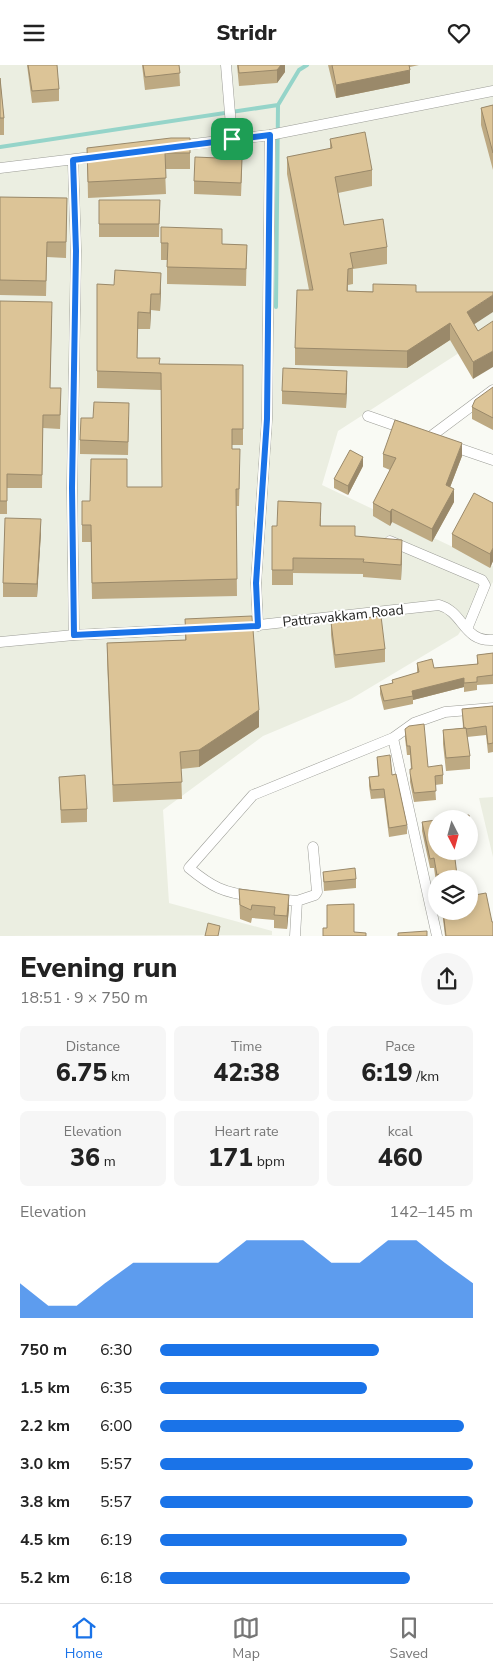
<!DOCTYPE html>
<meta charset="utf-8">
<style>
:root{--surface:#fff;--page:#f6f6f6;--text:#222;--muted:#767676;--line:#e0e0e0;--accent:#1a73e8}
body{margin:0;font-family:"Nunito Sans",sans-serif;background:var(--page);color:var(--text);height:100vh;display:flex;flex-direction:column;font-size:19px;white-space:nowrap}
*{box-sizing:border-box;margin:0}
p{font-size:16px;color:var(--muted)}
.icon{flex:none;width:28px;height:28px;fill:none;stroke:currentColor;stroke-width:2;stroke-linecap:round;stroke-linejoin:round}
.map{position:relative;height:871px;overflow:hidden}
.details{display:flex;flex-direction:column;background:var(--surface);flex:1}
.details>*{flex:none}
.needle{width:32px;rotate:174deg}
.buttons{position:absolute;left:428px;top:745px;display:grid;gap:10px}
.buttons a{display:grid;place-items:center;width:50px;height:50px;border-radius:50%;background:var(--surface);box-shadow:0 2px 12px #0003;font-size:25px}
.pin{position:absolute;display:grid;place-items:center;width:42px;height:42px;color:#fff;margin:-21px;border-radius:10px;box-shadow:0 2px 8px #0006}
.round{display:grid;place-items:center;flex:none;width:52px;height:52px;border-radius:26px;background:var(--page)}
.summary{display:flex;align-items:center;justify-content:space-between;height:85px;padding:0 20px}
h1{font-size:28px;font-weight:800;line-height:38px}
.metrics{display:grid;grid-template-columns:repeat(3,1fr);gap:8px;height:85px;padding:5px 20px}
.metrics div{display:grid;align-content:center;border-radius:8px;background:var(--page);text-align:center}
.metrics b{font-size:25px;font-weight:800}
.metrics small{font-size:14px;font-weight:400}
.metrics p{font-size:14px}
.chart{height:140px;padding:10px 20px}
.chart p{display:flex;justify-content:space-between}
.chart svg{width:100%;height:90px;margin-top:5px;fill:var(--accent);opacity:.7}
ul{padding:0 20px;list-style:none;font-size:16px}
li{display:grid;grid-template-columns:80px 60px 1fr;align-items:center;height:38px}
li i{height:12px;border-radius:6px;background:var(--accent)}
header{display:flex;justify-content:space-between;align-items:center;height:65px;padding:0 20px;background:var(--surface);font-size:22px;font-weight:800}
.tab-bar{display:flex;justify-content:space-around;align-items:center;height:70px;border-top:1px solid var(--line);background:var(--surface);font-size:14px;color:var(--muted)}
.tab-bar a{display:grid;justify-items:center;gap:2px}
.tab-bar .active{color:var(--accent)}
.map>svg:first-child{display:block}
.built{fill:#ebeee1}
.lines{fill:none;stroke-linecap:round;stroke-linejoin:round}
.stream{stroke:#95d4c9;stroke-width:4}
.street-casing{stroke:#9c9d97;stroke-width:11}
.street{stroke:#fff;stroke-width:10}
.wall{fill:#bda982}
.shaded-wall{fill:#9a896a}
.building{fill:#dcc497;stroke:#9a896a}
.route-casing{stroke:#fff;stroke-width:10}
.route{stroke:#1a73e8;stroke-width:6}
.labels{text-anchor:middle;dominant-baseline:central;stroke-width:4;stroke-linejoin:round;paint-order:stroke}
.street-label{font-size:14px;fill:#222220;stroke:#fff}
</style>
<header><svg class="icon" aria-label="menu" viewBox="0 0 24 24"><path d="M4 6h16M4 12h16M4 18h16"/></svg>Stridr<svg class="icon" aria-label="heart" viewBox="0 0 24 24"><path d="M12 20l-8-8c-3-5 5-10 8-4 3-6 11-1 8 4z"/></svg></header>
<div class="map">
<svg width="493" height="871" viewBox="0 0 493 871">
<rect width="100%" height="100%" fill="#f9faf4"/>
<path class="built" d="M0 0H493V266L338 366 322 420 493 501V517L458 570 351 634 263 671 163 745 169 838 272 866V870L0 871Z
M493 732V792L479 733Z"/>
<g class="lines">
<path class="stream" d="M0 82 278 40
M276 242 278 40 299 5 307 0"/>
<defs>
<path id="street" d="M226 0 232 73
M177 81 270 70 493 26
M73 95 76 186 72 423 74 570
M0 103 100 91
M368 351 405 364
M430 372 493 325
M449 380 493 395
M390 476 482 515 485 520 467 564
M258 561 256 518 267 354 270 70
M240 562 439 540C464 547 463 577 493 575
M0 577 74 570 199 564
M393 673 437 871
M253 831C224 828 212 822 189 803L253 730 393 673 414 658 445 647 493 643
M277 834 297 836 295 871
M297 836 315 830 317 827 313 782"/>
</defs>
<use href="#street" class="street-casing"/>
<use href="#street" class="street"/>
</g>
<path class="wall" d="M27 0H57L59 24V36L32 38Z
M142 0H179L180 21 145 25Z
M237 0H285V7L277 18 239 21Z
M328 0H419L410 2V18L336 33Z
M0 13 4 53V70H0Z
M493 40V105L481 60V43Z
M190 73V104H165L166 129 88 133 87 83Z
M330 74 372 105V121L338 128 344 160 387 182V199L353 204V219L348 220V226L416 227 474 259 473 314 450 275 407 303 295 300V283L309 225 287 109V92L330 84Z
M242 107 241 131 194 129V116Z
M0 132 67 133 66 193 47 192 46 231 0 230Z
M99 135H160L159 172H99Z
M161 162 222 179 247 180 246 221 167 219V195H161Z
M97 219 161 224 160 246 151 245 150 264H138L137 293 160 299 243 300V380H232V384L240 401 239 441H236L237 531 92 534 91 477H82V436H90L127 422H162L161 325 97 323Z
M0 236 52 251 50 323 61 336 60 364 43 363 42 423H7V449H0Z
M347 319 346 343 282 339V326Z
M493 322V365L472 354V342Z
M129 352 128 390 80 389V375L93 353Z
M383 389 462 391 450 422 454 437 432 477 392 457 390 461 373 451V438L390 405 383 402Z
M363 401 348 430 334 423V414Z
M493 438V496L490 503 452 482V469Z
M321 453V461L355 471 402 490 401 515 363 512V509L293 508V520H272V461H277Z
M41 467 37 532H3V518Z
M185 554 259 662 199 702 181 704 182 734 113 737 107 595V578L185 575Z
M331 557 385 584V597L335 603 331 570Z
M493 588V619L477 620V625L464 627V622L413 635V639L384 645 380 629V621L392 619V615L417 608V598L434 603 477 599V590Z
M493 641V687L488 688 486 670 467 672 470 691V704L446 706 443 679V665L463 663 462 644Z
M405 664 428 702 443 710V719L435 720 436 735 414 737 410 717V704H411L410 690H407L405 673Z
M377 692 392 710 407 760V769L389 772 384 733 371 734 369 721V712L378 711Z
M59 712 87 744V757L61 758Z
M469 754 471 762V772H469Z
M422 757 457 810 463 814H436V817L434 803H430L422 766Z
M323 807 356 814V823L324 826Z
M239 824 289 843 287 864 274 863V855L252 853 251 858 240 854Z
M442 846H469L492 857 493 871H445Z"/>
<path class="shaded-wall" d="M281 0H285V7L277 18V5Z
M410 5V18L336 33V20Z
M161 208V224L160 246V229Z
M151 229V245L150 264V248Z
M493 230V247L467 264V247Z
M450 258V275L407 303V286Z
M493 286V302L473 314V297Z
M347 306V319L346 343V329Z
M462 378V391L446 433V420Z
M363 392V401L348 430V421Z
M454 424V437L432 477V464Z
M392 444V457L390 461V447Z
M41 454V467L37 532V519Z
M402 475V490L401 515V500Z
M493 483V496L490 503V489Z
M464 613V622L413 635 412 626Z
M259 645V662L199 702V685Z
M289 830V843L287 864V851Z"/>
<path class="building" d="M28 0H57L59 24 32 26Z
M143 0H179L180 8 145 12Z
M238 0H281L277 5 239 8Z
M332 0H409L410 5 336 20Z
M0 13 4 53H0Z
M493 40V88L481 43Z
M365 67 372 105 335 112 344 160 383 154 387 182 350 188 353 203 348 204 347 226 373 227V219L416 220V227H493V230L467 247 478 266 493 256V286L473 297 450 258 407 286 295 283 297 225H313L287 92 332 83 330 74Z
M171 73H190V88H165L166 113 88 117 87 83Z
M195 92 242 94 241 118 194 116Z
M0 132 67 133 66 177H47L46 216 0 215Z
M99 135H160L159 159H99Z
M161 162 222 164V179L247 180 246 204 167 202 168 178H161Z
M115 205 161 208 160 229H151L150 248 138 247 137 293H160L159 299 243 300V364H232V384H240L239 424H236L237 514 92 518 91 460H82V436H90L91 394H127V422H162L161 308 97 306V219L114 220Z
M0 236 52 237 50 323H61L60 350H43L42 410 7 409V436H0Z
M283 303 347 306 346 329 282 326Z
M493 322V353L472 342 475 335Z
M94 337 129 338 128 377 80 375 81 353H93Z
M395 355 462 378 446 420 454 424 432 464 392 444 390 447 373 438 396 393 383 389Z
M350 385 363 392 348 421 334 414Z
M474 428 493 438V483L490 489 452 469Z
M278 436 321 438 320 461H355V471L402 475 401 500 363 497 364 494 293 493V505H272V461H277Z
M5 453 41 454 37 519 3 518Z
M252 551 259 645 199 685 180 687 182 717 113 720 107 578 186 575 185 554Z
M381 551 385 584 335 590 331 557Z
M493 588V610L477 612V617L464 618V613L412 626 413 631 384 636 380 621 393 618 392 615 419 607 417 598 432 594 434 603 478 599 477 590Z
M493 641V678L488 679 486 661 466 664V663H464L462 644Z
M424 659 428 702 442 700 443 710 435 711 436 726 414 728 410 708V704H412L410 681H407L405 664 409 661Z
M466 663 470 691 446 693 443 665Z
M390 690 392 710 396 709 407 760 389 763 384 724 371 725 369 712 379 711 377 692Z
M85 710 87 744 61 745 59 712Z
M469 750 471 762 469 763V754H444Z
M436 755V786H454L457 810 462 809 463 814H439V809L437 810 434 793 430 794 422 757Z
M355 803 356 814 324 817 323 807Z
M239 824 289 830 287 851 274 850 275 842 252 840 251 845 240 840Z
M486 828 492 857H493V871H446L443 846H469V831Z
M354 839V867L366 868V871H323V863H327V840Z
M208 858 220 861 218 871H205Z
M427 866V871H398V868Z"/>
<g class="lines">
<defs>
<path id="route" d="M270 70 267 354 256 518 258 561 74 570 72 423 76 186 73 95Z"/>
</defs>
<use href="#route" class="route-casing"/>
<use href="#route" class="route"/>
</g>
<g class="labels">
<g class="street-label">
<text transform="translate(343 551) rotate(-6)">Pattravakkam Road</text>
</g>
</g>
</svg>
<div class="buttons">
<a><svg class="needle" viewBox="-14 -14 28 28"><path d="M0-13l5 13h-10z" fill="#e53935"/><path d="M0 13l5-13h-10z" fill="#767676"/></svg></a>
<a><svg class="icon" aria-label="layers" viewBox="0 0 24 24"><path d="M12 4l9 5-9 5-9-5zM3 14l9 5 9-5"/></svg></a>
</div>
<div class="pin" style="left:232px;top:74px;background:#1e9e55"><svg class="icon" aria-label="arrive" viewBox="0 0 24 24"><path d="M6 21V4h12l-3 4 3 4H6"/></svg></div>
</div>
<section class="details">
<div class="summary"><div><h1>Evening run</h1><p>18:51 · 9 × 750 m</p></div><a class="round"><svg class="icon" aria-label="share" viewBox="0 0 24 24"><path d="M12 15V3M7 8l5-5 5 5M5 13v7h14v-7"/></svg></a></div>
<div class="metrics">
<div><p>Distance</p><b>6.75<small> km</small></b></div>
<div><p>Time</p><b>42:38</b></div>
<div><p>Pace</p><b>6:19<small> /km</small></b></div>
</div>
<div class="metrics">
<div><p>Elevation</p><b>36<small> m</small></b></div>
<div><p>Heart rate</p><b>171<small> bpm</small></b></div>
<div><p>kcal</p><b>460</b></div>
</div>
<div class="chart"><p><span>Elevation</span>142–145 m</p>
<svg viewBox="0 0 160 44" preserveAspectRatio="none"><path d="M0 44V27L10 38L20 38L30 27L40 17L50 17L60 17L70 17L80 6L90 6L100 6L110 17L120 17L130 6L140 6L150 17L160 27V44z"/></svg>
</div>
<ul>
<li><b>750 m</b>6:30<i style="width:70%"></i></li>
<li><b>1.5 km</b>6:35<i style="width:66%"></i></li>
<li><b>2.2 km</b>6:00<i style="width:97%"></i></li>
<li><b>3.0 km</b>5:57<i style="width:100%"></i></li>
<li><b>3.8 km</b>5:57<i style="width:100%"></i></li>
<li><b>4.5 km</b>6:19<i style="width:79%"></i></li>
<li><b>5.2 km</b>6:18<i style="width:80%"></i></li>
</ul>
</section>
<nav class="tab-bar">
<a class="active"><svg class="icon" aria-label="home" viewBox="0 0 24 24"><path d="M3 11l9-7 9 7M6 9v11h12V9"/></svg>Home</a>
<a><svg class="icon" aria-label="map" viewBox="0 0 24 24"><path d="M3 6l6-2 6 2 6-2v14l-6 2-6-2-6 2zM9 4v14M15 6v14"/></svg>Map</a>
<a><svg class="icon" aria-label="saved" viewBox="0 0 24 24"><path d="M7 4h10v16l-5-4-5 4z"/></svg>Saved</a>
</nav>
